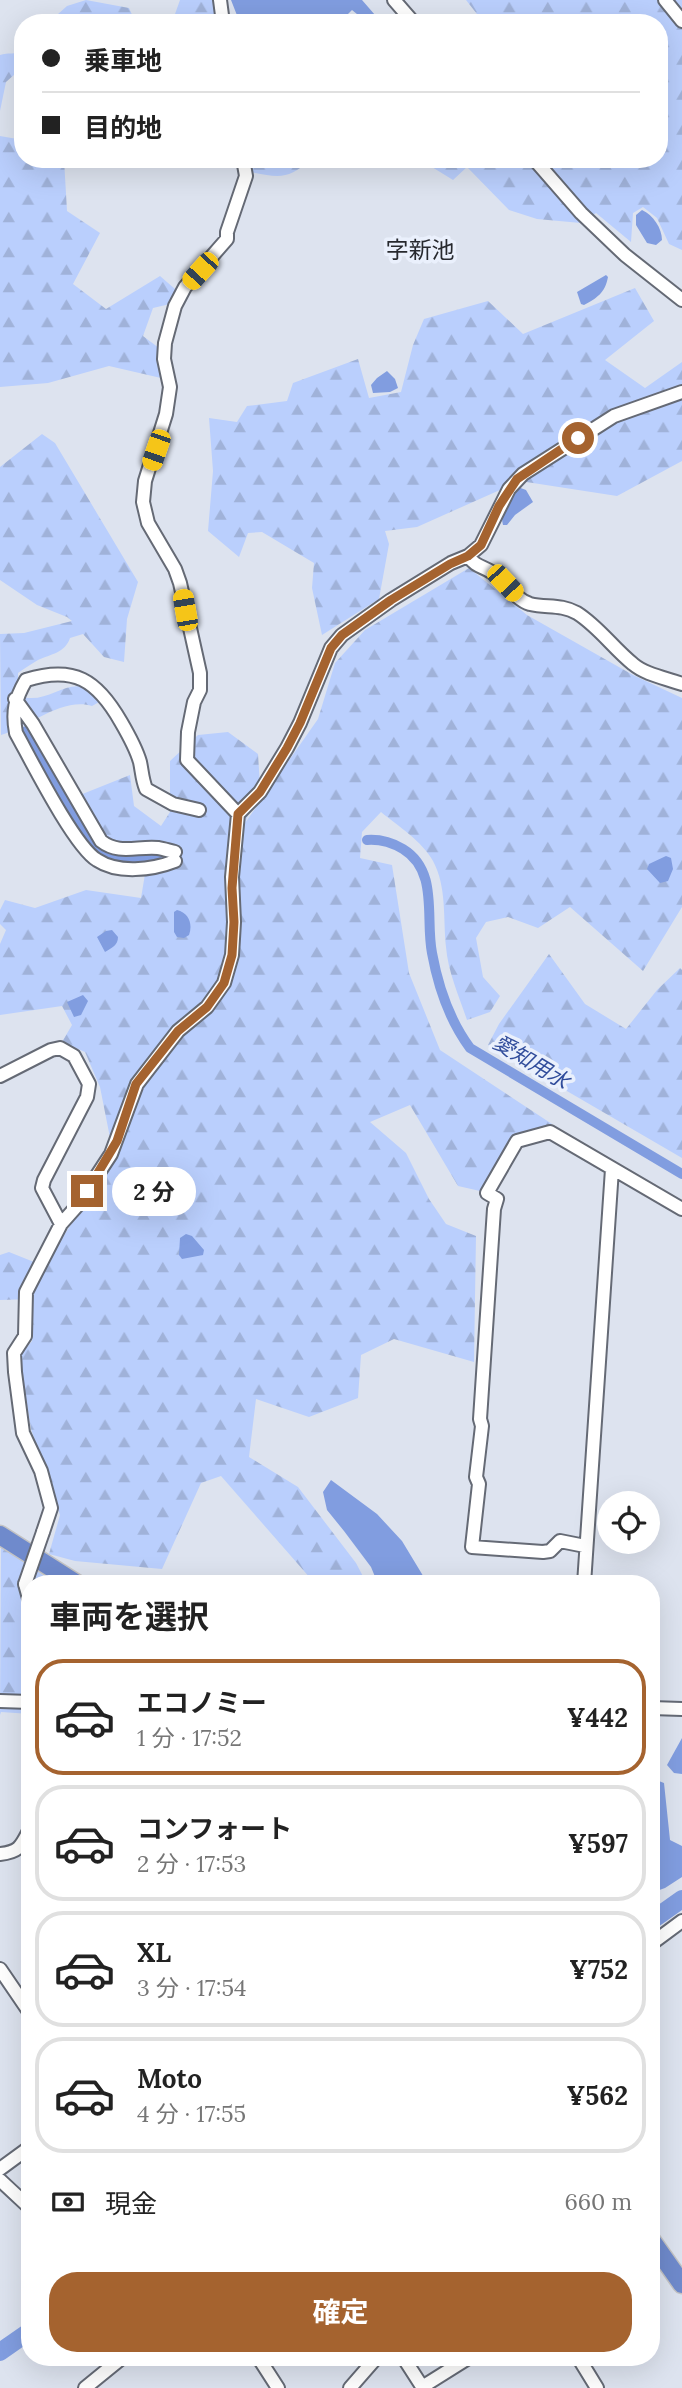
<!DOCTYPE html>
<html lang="ja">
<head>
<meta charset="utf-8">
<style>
	:root { --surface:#fff; --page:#f6f6f6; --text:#222; --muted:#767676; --line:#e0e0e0; --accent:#a5632f }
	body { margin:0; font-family:Lora,"Noto Sans JP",serif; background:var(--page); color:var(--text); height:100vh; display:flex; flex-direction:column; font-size:26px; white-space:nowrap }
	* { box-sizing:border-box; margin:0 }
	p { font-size:23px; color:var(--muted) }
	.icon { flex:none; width:38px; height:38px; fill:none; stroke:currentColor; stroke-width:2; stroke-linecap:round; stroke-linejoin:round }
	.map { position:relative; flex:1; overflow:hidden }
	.details { position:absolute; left:21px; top:1575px; width:639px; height:791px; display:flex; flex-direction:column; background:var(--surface); border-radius:28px; box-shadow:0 7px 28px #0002 }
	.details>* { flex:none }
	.top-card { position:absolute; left:14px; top:14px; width:654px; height:154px; border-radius:28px; box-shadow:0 7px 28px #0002; display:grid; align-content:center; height:154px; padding:0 28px; background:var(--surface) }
	.tools { position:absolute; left:597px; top:1491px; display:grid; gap:14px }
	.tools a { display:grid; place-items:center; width:63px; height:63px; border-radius:50%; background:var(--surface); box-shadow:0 7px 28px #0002; font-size:35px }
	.end { position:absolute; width:32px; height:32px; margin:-16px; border:9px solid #a5632f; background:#fff; box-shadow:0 0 0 4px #fff }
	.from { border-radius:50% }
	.bubble { position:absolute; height:49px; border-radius:24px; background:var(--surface); box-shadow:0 7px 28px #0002; font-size:23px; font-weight:700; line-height:49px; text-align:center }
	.car { position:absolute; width:21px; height:42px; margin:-21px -10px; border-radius:9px; box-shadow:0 0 5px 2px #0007; background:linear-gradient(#f5c518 24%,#345 0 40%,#f5c518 0 76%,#345 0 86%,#f5c518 0) }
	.top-card b { display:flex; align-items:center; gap:24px; height:66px; font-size:26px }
	.top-card b+b { border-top:2px solid var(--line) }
	.top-card i { width:18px; height:18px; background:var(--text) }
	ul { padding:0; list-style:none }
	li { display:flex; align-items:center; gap:21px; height:116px; margin:0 14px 10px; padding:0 14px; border:4px solid var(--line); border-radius:28px }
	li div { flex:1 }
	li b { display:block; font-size:26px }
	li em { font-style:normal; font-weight:700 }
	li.active { border-color:var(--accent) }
	li>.icon { width:63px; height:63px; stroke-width:1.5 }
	h2 { padding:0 28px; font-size:32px; line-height:84px }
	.pay { display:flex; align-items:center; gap:18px; height:77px; padding:0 28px; font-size:26px }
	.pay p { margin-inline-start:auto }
	.primary-button { display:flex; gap:14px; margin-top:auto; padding:14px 28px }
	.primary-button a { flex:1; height:80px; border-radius:28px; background:var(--accent); color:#fff; font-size:28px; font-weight:700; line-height:80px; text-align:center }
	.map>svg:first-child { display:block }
	.forest { fill:url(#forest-firs) }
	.water { fill:#819de0 }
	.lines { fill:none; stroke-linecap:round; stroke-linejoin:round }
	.canal { stroke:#819de0; stroke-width:10 }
	.river { stroke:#819de0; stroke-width:18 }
	.minor-casing { stroke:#656a75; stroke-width:16 }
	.highway-casing { stroke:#c3c3c4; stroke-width:21 }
	.minor { stroke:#fff; stroke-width:12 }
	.highway { stroke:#6f8acc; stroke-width:18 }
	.minor-bridge-casing { stroke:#656a75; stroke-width:16; stroke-linecap:butt }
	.minor-bridge { stroke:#fff; stroke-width:12 }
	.route { stroke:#a5632f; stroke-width:9 }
	.labels { text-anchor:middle; stroke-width:7; stroke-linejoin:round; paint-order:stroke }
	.water-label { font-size:21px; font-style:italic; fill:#304c9b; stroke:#eaf0fc }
	.quarter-label { font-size:23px; fill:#27292e; stroke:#eaf0fc }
</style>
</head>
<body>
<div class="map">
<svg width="682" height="2388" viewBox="0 0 682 2388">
	<defs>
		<pattern id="forest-firs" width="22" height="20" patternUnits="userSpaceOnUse" patternTransform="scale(1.75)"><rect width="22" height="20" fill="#bacffd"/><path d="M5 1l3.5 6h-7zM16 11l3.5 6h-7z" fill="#a0b2d9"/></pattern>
	</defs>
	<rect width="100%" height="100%" fill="#dde3ef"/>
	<path class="forest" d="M86,0L129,8L133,17L140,23H48L67,6Z
		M180,0H214V18L211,23H175V14Z
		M466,0H682V250L669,244L657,218L643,207L633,213L631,242L596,213L581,223L537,219L509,210L467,167L453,180L419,159H660V23H484Z
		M23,51V74H15L6,82L0,111V55C8,52 15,55 23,51Z
		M0,136L23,140V159H64L67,211L100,233L73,284L106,309L160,276L175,289L170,304L153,308L143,336L159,348L161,378L109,366L48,383L0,387Z
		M248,159H310C289,181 277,177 250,172Z
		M635,288L654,321L605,360L645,388L682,362V461L617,496L520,481L417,527L385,531L389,544L379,599L322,635L312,588L314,563L262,532L248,533L239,557L208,531L213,471L209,418L237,422L247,406L287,401L293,383L358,359L369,398L401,392L413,345L424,319L488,301L523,334Z
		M42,434L55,443L138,582L127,619L124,662L104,657L83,634L70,638C65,653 51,654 38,660C31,664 24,669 18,673V695C49,710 75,664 101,701L92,706C62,697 29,727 1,735L0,634L24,633L72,621L67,617L37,605L0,580V467Z
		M469,568L527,615L633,675L682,698V907L643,971L570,907L538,928L508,917L486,922L476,938L483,977L500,996L490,1012L467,1020C459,996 448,972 446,947C443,918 447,887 433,861C422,841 398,826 381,812L362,832L360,858L392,865L409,973L440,1050L552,1124L512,1136L480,1191L458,1186L410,1105L370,1122L406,1153L429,1199L446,1224L476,1236L474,1362L394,1339L361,1355L358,1398L309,1417L256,1399L249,1457L298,1487L356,1563L367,1584H311V1579L221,1476L201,1483L162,1569L75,1561L49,1554L60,1515L31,1429L19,1357L32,1341L33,1299L0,1300V1255L9,1252L44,1266L114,1158L100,1087L85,1052L62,1042L72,1025L62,1006L0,1015V944L6,930L0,924V910L5,900L35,908L86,890L141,898L145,874L177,867L178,850L121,845L99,832L80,795L130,775L134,806L161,826L170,812V761L198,735L228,732L258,754L260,786L245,823L318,719L335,663L365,630Z
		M549,954L585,1004L626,1029L657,990L680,968L682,970V1158L488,1045L499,1024Z
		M1,1544L55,1584H30V1714L1,1712L0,1715Z"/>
	<path class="water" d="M231,0H362L382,23H368L352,10L348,14L351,23H240Z
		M642,210C653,215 662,228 662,240L656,245L647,243L636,225V215Z
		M606,275L608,277C605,293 597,298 584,305L581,304L577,292Z
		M387,371L395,379L398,388L390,392L373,393L371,385L377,378Z
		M518,487L526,490L533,502L515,515L507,525H503C499,510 509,497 518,487Z
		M666,856L671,858L673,869L668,881L660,883L647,869L649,864Z
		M177,910C189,913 193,924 189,935L184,938L177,937L174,932V912Z
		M112,930L118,937C118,945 112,948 105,952L97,937L106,931Z
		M83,995L88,1001L81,1015L74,1017L67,1002Z
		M186,1234L192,1236L204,1250L203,1255L182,1259L179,1255L180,1238Z
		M331,1480L377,1514L402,1541L428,1584H378L371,1567L344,1531L327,1510L323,1492Z
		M682,1738V1774L674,1773L667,1765Z
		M651,1778L664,1783L670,1840L682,1846V1877L665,1888L651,1893Z"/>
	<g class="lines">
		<path class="canal" d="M26,731L94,847C117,864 146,858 173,856
			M367,840C381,839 391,842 403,849C439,871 425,918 432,953C438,986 450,1021 470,1048L682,1174"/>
		<path class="river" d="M651,1921L682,1899
			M0,2352L30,2331"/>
		<defs>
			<path id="minor" d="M220,0L223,23
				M394,0L414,23
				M665,0L682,21
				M534,159L581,213L625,255L682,300
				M468,556C477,568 481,565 493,573C507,582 514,599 530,604C547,608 561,604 577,613C599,627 613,648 633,664C646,675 666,678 682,684
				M15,699L33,724L101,841C119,855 137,846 158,848C164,849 170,851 175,852
				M238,814L187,760L188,732L194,702L200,690V673L180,583L175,569L148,523L143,502L145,481L166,414L170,387L164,359L165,343L175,306L185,287L227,239V232L246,176L243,159
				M175,861C152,870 118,874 97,860C74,846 31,760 16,733C12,712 15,699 26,680C74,665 97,680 121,722C128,734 136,748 140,762C142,771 142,779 146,789L173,804L199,810
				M0,1076L51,1050L60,1048L74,1056L89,1084L87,1097L44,1180L42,1188L61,1224
				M43,1532L51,1508L41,1471L23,1433L15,1372L14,1353L25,1336L26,1292L61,1224L77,1206L111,1154L137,1084L178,1031L207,1007L224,983L232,955L234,922L232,877L238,814L260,792L287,748L300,723L331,648L342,635L391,600L451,563L468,556L481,545L509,489L523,474L614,416L682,392
				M585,1546L560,1541L550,1551L543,1552L472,1547L479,1484L476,1477L482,1426L480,1419L494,1209L497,1199L487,1193L517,1141L550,1132L682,1209
				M25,1584L30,1602
				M584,1584L612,1169
				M0,1701L30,1702
				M651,1708L682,1709
				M0,1854C20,1852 21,1846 30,1829
				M651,1944L682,1921
				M0,1969L30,2013
				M0,2169L30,2147
				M0,2180L30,2208
				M258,2357L278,2388
				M403,2357L423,2388
				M578,2357L597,2388
				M422,2387L470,2357
				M85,2388L123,2357
				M350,2388L377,2357"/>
			<path id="highway" d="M0,1535L77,1584
				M651,2240L682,2284"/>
		</defs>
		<use href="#minor" class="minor-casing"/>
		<use href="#highway" class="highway-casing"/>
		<use href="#minor" class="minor"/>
		<use href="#highway" class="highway"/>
		<defs>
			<path id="minor-bridge" d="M25,1584L43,1532"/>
		</defs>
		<use href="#minor-bridge" class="minor-bridge-casing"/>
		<use href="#minor-bridge" class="minor-bridge"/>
	</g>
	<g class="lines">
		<path class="route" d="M87,1191L117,1141L136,1084L178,1031L207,1007L224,983L232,955L234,922L232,888L238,814L260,792L287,748L300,723L331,648L342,635L391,600L450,564L468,556L481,545L499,506L517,479L578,438"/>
	</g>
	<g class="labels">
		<g class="water-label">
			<text transform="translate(531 1062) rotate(31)" y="7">愛知用水</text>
		</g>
		<g class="quarter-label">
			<text x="420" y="258">字新池</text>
		</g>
	</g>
</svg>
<div class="tools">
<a><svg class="icon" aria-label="locate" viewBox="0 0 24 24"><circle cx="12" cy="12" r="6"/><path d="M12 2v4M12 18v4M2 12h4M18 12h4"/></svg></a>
</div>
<i class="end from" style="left:578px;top:438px"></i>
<i class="end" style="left:87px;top:1191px"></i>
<div class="bubble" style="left:112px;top:1167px;width:84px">2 分</div>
<i class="car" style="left:200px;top:271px;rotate:222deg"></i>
<i class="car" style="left:156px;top:450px;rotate:199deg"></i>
<i class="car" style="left:505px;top:583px;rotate:137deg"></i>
<i class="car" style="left:185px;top:610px;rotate:350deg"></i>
<div class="top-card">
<b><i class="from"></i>乗車地</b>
<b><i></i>目的地</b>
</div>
<section class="details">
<h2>車両を選択</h2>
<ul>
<li class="active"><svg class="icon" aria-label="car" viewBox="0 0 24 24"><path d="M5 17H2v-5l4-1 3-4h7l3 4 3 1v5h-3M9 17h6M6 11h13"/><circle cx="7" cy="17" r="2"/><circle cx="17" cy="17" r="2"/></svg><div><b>エコノミー</b><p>1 分 · 17:52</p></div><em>¥442</em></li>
<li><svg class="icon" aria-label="car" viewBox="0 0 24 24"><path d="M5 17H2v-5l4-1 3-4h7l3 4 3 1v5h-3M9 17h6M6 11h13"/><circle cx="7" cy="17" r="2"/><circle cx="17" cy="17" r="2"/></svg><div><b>コンフォート</b><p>2 分 · 17:53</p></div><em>¥597</em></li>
<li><svg class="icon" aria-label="car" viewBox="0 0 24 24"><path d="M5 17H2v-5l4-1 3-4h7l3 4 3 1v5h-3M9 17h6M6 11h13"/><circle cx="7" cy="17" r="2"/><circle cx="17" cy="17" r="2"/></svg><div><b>XL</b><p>3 分 · 17:54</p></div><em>¥752</em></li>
<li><svg class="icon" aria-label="car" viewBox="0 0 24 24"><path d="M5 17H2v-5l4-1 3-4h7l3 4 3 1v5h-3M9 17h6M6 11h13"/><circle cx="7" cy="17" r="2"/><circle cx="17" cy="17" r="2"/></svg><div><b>Moto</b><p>4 分 · 17:55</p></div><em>¥562</em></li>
</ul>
<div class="pay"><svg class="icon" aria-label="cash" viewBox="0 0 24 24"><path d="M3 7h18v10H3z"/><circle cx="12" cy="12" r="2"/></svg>現金<p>660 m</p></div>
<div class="primary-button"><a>確定</a></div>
</section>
</div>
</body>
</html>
